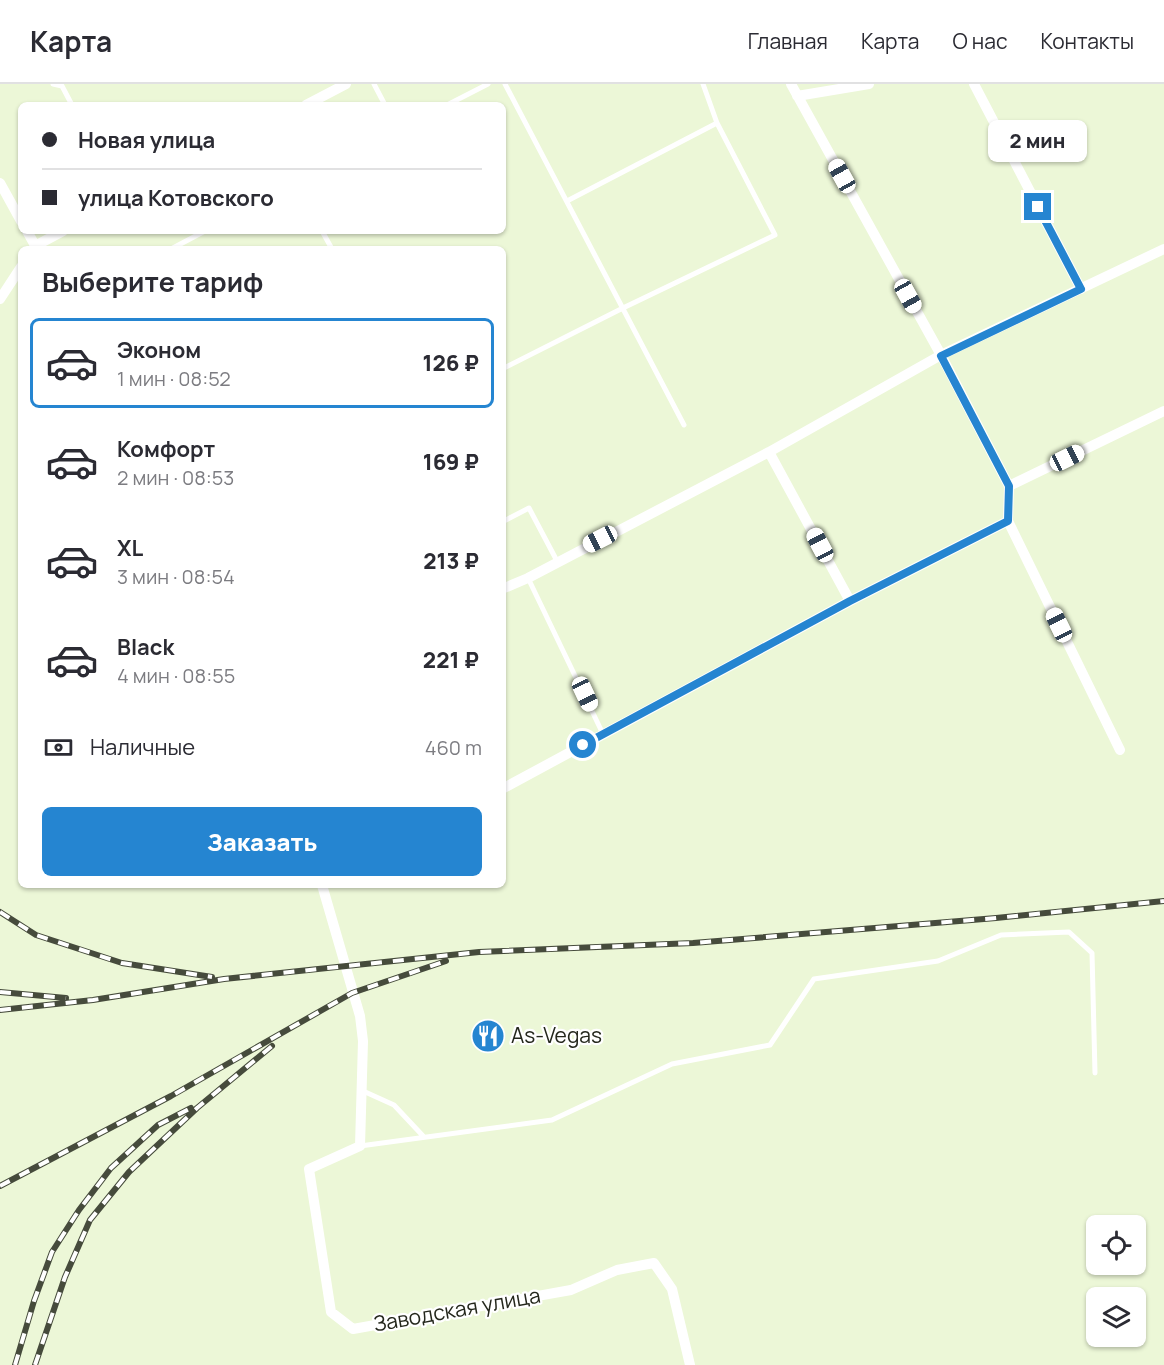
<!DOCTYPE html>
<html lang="ru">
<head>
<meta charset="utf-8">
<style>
	:root { --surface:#fff; --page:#f7f7f7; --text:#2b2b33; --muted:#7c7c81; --line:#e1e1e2; --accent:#2585d1 }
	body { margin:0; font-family:Manrope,sans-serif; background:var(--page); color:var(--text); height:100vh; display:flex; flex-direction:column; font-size:22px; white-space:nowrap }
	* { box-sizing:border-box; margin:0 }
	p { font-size:20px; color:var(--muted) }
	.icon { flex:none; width:33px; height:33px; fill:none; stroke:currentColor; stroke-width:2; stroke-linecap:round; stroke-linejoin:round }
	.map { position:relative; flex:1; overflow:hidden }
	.drawer { position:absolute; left:18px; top:162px; width:488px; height:642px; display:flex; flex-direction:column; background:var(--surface); border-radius:9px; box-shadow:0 2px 4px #0004 }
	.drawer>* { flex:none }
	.banner { position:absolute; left:18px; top:18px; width:488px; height:132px; border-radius:9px; box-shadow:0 2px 4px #0004; display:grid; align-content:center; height:132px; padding:0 24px; background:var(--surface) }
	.fabs { position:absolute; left:1086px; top:1131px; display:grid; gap:12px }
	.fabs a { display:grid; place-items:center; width:60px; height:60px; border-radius:9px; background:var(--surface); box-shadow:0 2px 4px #0004; font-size:30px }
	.end { position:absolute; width:27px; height:27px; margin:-14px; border:8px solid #2585d1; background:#fff; box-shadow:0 0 0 3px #fff }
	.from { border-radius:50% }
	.bubble { position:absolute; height:42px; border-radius:9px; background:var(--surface); box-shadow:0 2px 4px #0004; font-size:20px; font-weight:800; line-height:42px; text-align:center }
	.car { position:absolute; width:18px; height:36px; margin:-18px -9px; border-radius:8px; box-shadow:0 0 4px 2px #0007; background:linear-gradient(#fff 24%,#345 0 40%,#fff 0 76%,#345 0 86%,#fff 0) }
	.banner b { display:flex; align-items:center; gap:21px; height:57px; font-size:22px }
	.banner b+b { border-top:2px solid var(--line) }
	.banner i { width:15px; height:15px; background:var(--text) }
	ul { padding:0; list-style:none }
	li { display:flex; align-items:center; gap:18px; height:90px; margin:0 12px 9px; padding:0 12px; border:3px solid transparent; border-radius:9px }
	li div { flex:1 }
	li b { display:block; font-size:22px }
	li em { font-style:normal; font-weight:800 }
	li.on { border-color:var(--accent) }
	li>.icon { width:54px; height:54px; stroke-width:1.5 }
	h2 { padding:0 24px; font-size:27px; line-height:72px }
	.pay { display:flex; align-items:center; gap:15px; height:66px; padding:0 24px; font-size:22px }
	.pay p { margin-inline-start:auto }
	.cta { display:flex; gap:12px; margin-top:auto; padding:12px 24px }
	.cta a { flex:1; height:69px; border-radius:9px; background:var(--accent); color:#fff; font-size:24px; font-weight:800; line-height:69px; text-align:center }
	header { display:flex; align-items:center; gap:36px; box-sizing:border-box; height:84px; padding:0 30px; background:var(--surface); border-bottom:2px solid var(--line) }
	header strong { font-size:28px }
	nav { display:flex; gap:33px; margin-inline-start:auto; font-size:21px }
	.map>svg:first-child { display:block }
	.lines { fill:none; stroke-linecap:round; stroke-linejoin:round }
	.service { stroke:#fff; stroke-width:5 }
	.minor { stroke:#fff; stroke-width:10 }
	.rail-casing { stroke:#464b3c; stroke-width:6 }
	.rail { stroke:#fff; stroke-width:4; stroke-dasharray:11; stroke-linecap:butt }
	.route { stroke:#2585d1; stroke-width:8 }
	.labels { text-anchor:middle; stroke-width:4.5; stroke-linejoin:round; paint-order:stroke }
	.poi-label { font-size:21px; fill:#24271c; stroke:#fff; text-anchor:start }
	.street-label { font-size:21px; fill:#24271c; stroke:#fff }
</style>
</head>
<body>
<header>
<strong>Карта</strong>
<nav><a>Главная</a><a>Карта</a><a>О нас</a><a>Контакты</a></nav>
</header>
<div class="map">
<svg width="1164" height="1281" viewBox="0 0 1164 1281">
	<rect width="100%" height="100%" fill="#ecf7d7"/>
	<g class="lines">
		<path class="service" d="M53,0L62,2L72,21
			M374,0L385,21
			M505,0L684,341
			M447,21L488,0
			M567,117L717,39L703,0
			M322,147L332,165
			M171,165L205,147
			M502,285L623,224L775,151L717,39
			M502,438L529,424L557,477
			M528,494L603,650
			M363,1007L394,1021L424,1053
			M360,1062L552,1036L672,980L770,961L814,895L938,877L1001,851L1069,848L1092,869L1095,989"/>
		<path class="minor" d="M791,0L941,271L1009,402L1008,437L1120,666
			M974,0L1081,205
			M797,12L869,0
			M306,21L346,0
			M0,99L21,137
			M27,147L37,165
			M33,165L35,162L63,147
			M0,215L21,183
			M769,368L850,517
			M1009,402L1164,327
			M502,505L528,494L769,368L941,271L1164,165
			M502,705L850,517L1008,437
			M322,801L360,932L363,957L360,1062L309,1085L331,1228L353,1245L571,1206L617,1186L654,1179L672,1205L690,1281"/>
		<defs>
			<path id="rail" d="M0,828L36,851L122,879L212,893
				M0,908L66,914
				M0,926L93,916L224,895L479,868L693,859L996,834L1164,817
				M0,1102L171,1012L352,909L446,877
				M15,1281L34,1217L52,1168L79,1126L111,1084L158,1041L191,1024
				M35,1281L65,1193L90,1136L129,1088L197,1024L272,962"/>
		</defs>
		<use href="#rail" class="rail-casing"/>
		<use href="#rail" class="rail"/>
	</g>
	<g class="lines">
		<path class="route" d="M583,661L850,517L1008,437L1009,402L941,272L1081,205L1038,123"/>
	</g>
	<defs>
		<symbol id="restaurant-disc" viewBox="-11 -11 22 22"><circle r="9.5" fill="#2585d1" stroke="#fff"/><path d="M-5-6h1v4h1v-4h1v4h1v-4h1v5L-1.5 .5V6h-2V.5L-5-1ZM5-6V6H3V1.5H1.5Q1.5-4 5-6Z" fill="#fff"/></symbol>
	</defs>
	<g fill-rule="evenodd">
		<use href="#restaurant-disc" x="469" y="933" width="38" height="38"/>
	</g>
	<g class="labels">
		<g class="poi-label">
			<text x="511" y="959">As-Vegas</text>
		</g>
		<g class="street-label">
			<text transform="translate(457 1226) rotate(-10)" y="7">Заводская улица</text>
		</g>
	</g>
</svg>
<div class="fabs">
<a><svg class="icon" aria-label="locate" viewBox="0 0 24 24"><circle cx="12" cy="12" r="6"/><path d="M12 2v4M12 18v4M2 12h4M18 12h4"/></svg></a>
<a><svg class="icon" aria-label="layers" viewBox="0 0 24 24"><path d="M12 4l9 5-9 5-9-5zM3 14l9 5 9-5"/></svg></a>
</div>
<i class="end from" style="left:583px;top:661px"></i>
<i class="end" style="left:1038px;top:123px"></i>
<div class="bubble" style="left:988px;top:36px;width:99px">2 мин</div>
<i class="car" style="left:842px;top:92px;rotate:331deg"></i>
<i class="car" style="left:908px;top:212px;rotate:151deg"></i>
<i class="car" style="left:1067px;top:374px;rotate:64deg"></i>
<i class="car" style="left:600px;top:455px;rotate:243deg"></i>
<i class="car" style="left:820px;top:461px;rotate:332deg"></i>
<i class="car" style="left:1059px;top:541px;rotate:334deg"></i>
<i class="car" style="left:585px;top:610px;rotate:155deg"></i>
<div class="banner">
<b><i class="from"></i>Новая улица</b>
<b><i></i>улица Котовского</b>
</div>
<section class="drawer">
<h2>Выберите тариф</h2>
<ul>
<li class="on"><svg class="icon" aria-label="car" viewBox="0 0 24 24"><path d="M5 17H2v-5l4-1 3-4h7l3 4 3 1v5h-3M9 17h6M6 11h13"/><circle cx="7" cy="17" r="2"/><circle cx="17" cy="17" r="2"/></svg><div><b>Эконом</b><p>1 мин · 08:52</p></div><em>126 ₽</em></li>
<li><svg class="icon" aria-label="car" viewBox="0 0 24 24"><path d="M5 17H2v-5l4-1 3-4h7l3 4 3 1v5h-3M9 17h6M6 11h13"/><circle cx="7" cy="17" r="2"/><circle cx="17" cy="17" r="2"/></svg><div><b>Комфорт</b><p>2 мин · 08:53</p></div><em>169 ₽</em></li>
<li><svg class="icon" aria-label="car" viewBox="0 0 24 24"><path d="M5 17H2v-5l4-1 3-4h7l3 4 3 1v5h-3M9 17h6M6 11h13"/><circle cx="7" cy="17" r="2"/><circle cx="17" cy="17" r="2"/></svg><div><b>XL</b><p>3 мин · 08:54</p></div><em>213 ₽</em></li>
<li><svg class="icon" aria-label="car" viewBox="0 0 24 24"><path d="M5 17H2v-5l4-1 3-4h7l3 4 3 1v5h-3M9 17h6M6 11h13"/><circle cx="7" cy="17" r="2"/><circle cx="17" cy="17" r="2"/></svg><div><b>Black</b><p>4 мин · 08:55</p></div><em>221 ₽</em></li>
</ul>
<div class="pay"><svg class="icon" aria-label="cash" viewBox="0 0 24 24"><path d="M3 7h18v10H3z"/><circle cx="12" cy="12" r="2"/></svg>Наличные<p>460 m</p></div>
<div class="cta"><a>Заказать</a></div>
</section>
</div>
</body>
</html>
